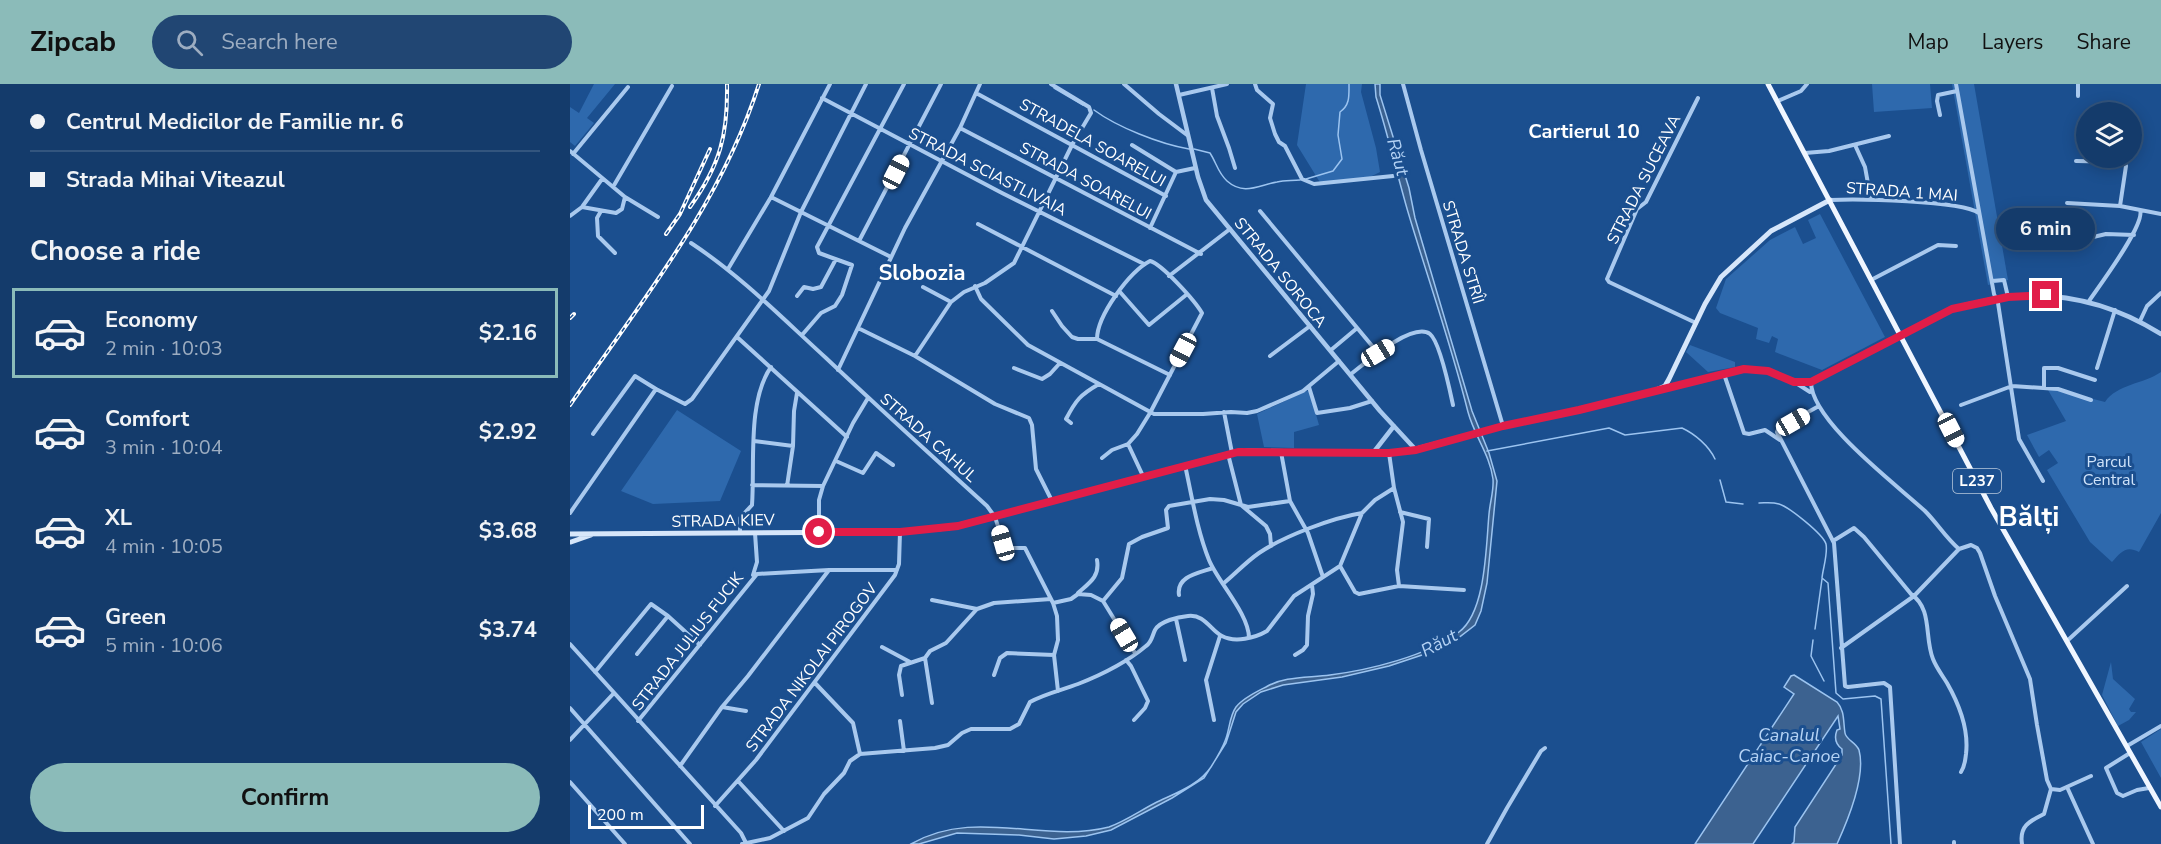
<!DOCTYPE html>
<html lang="en">
<head>
<meta charset="utf-8">
<style>
	:root { --surface:#143b6b; --page:#214673; --text:#f1f3f6; --muted:#9dadc1; --line:#33557e; --accent:#8bbbb9 }
	body { margin:0; font-family:"Nunito Sans",sans-serif; background:var(--page); color:var(--text); height:100vh; display:flex; flex-direction:column; font-size:22px; white-space:nowrap }
	* { box-sizing:border-box; margin:0 }
	p { font-size:20px; color:var(--muted) }
	.icon { flex:none; width:33px; height:33px; fill:none; stroke:currentColor; stroke-width:2; stroke-linecap:round; stroke-linejoin:round }
	.map { position:relative; flex:1; overflow:hidden }
	.side { display:flex; flex-direction:column; background:var(--surface); width:570px }
	.side>* { flex:none }
	.top-card { display:grid; align-content:center; height:132px; padding:0 30px; background:var(--surface) }
	.fabs { position:absolute; left:1506px; top:18px; display:grid; gap:12px }
	.fabs a { display:grid; place-items:center; width:66px; height:66px; border-radius:50%; background:var(--surface); box-shadow:0 3px 15px #0003,0 0 0 2px var(--line); font-size:30px }
	.scale { position:absolute; left:18px; bottom:15px; width:116px; box-sizing:border-box; padding-left:6px; border:3px solid #fff; border-top:0; font-size:16px; line-height:21px; white-space:nowrap; color:#fff; -webkit-text-stroke:4px #1b4f8f; paint-order:stroke }
	.end { position:absolute; width:27px; height:27px; margin:-14px; border:8px solid #e11d48; background:#fff; box-shadow:0 0 0 3px #fff }
	.from { border-radius:50% }
	.bubble { position:absolute; height:42px; border-radius:21px; background:var(--surface); box-shadow:0 3px 15px #0003,0 0 0 2px var(--line); font-size:20px; font-weight:700; line-height:42px; text-align:center }
	.car { position:absolute; width:18px; height:36px; margin:-18px -9px; border-radius:8px; box-shadow:0 0 4px 2px #0007; background:linear-gradient(#fff 24%,#345 0 40%,#fff 0 76%,#345 0 86%,#fff 0) }
	.top-card b { display:flex; align-items:center; gap:21px; height:57px; font-size:22px }
	.top-card b+b { border-top:2px solid var(--line) }
	.top-card i { width:15px; height:15px; background:var(--text) }
	ul { padding:0; list-style:none }
	li { display:flex; align-items:center; gap:18px; height:90px; margin:0 12px 9px; padding:0 18px; border:3px solid transparent; border-radius:0px }
	li div { flex:1 }
	li b { display:block; font-size:22px }
	li em { font-style:normal; font-weight:700 }
	li.on { border-color:var(--accent) }
	li>.icon { width:54px; height:54px; stroke-width:1.5 }
	h2 { padding:0 30px; font-size:27px; line-height:72px }
	.cta { display:flex; gap:12px; margin-top:auto; padding:12px 30px }
	.cta a { flex:1; height:69px; border-radius:36px; background:var(--accent); color:#111; font-size:24px; font-weight:700; line-height:69px; text-align:center }
	header { display:flex; align-items:center; gap:36px; box-sizing:border-box; height:84px; padding:0 30px; background:var(--accent); color:#111 }
	header strong { font-size:28px }
	nav { display:flex; gap:33px; margin-inline-start:auto; font-size:21px }
	.search { width:420px; height:54px; background:var(--page); display:flex; align-items:center; gap:15px; box-sizing:border-box; padding:0 21px; border-radius:33px; color:var(--muted); font-size:22px }
	main { display:flex; flex:1; min-height:0 }
	.map>svg:first-child { display:block }
	.green { fill:#2e69ad }
	.water { fill:#3c6290; stroke:#9cc4f0; stroke-width:1.5 }
	.lines { fill:none; stroke-linecap:round; stroke-linejoin:round }
	.stream { stroke:#9cc4f0; stroke-width:1.5 }
	.minor { stroke:#a9c9ee; stroke-width:4 }
	.tertiary { stroke:#a9c9ee; stroke-width:4.5 }
	.secondary { stroke:#d6e6fa; stroke-width:5 }
	.primary { stroke:#f0f6ff; stroke-width:5 }
	.rail-casing { stroke:#fff; stroke-width:4 }
	.rail { stroke:#1b4f8f; stroke-width:1.5; stroke-dasharray:4.5; stroke-linecap:butt }
	.route { stroke:#e11d48; stroke-width:8 }
	.labels { text-anchor:middle; stroke-width:6; stroke-linejoin:round; paint-order:stroke }
	.shield { fill:#1b4f8f; stroke:#bbcadd; stroke-width:1.5 }
	.shield-label { font-size:15px; font-weight:bold; fill:#fff }
	.street-label { font-size:16px; fill:#fff; stroke:#1b4f8f }
	.park-label { font-size:16px; fill:#cfe3fa; stroke:#1b4f8f }
	.water-label { font-size:18px; font-style:italic; fill:#b5d3f5; stroke:#1b4f8f }
	.quarter-label { font-size:20px; font-weight:bold; fill:#fff; stroke:#1b4f8f }
	.district-label { font-size:22px; font-weight:bold; fill:#fff; stroke:#1b4f8f }
	.town-label { font-size:28px; font-weight:bold; fill:#fff; stroke:#1b4f8f }
</style>
</head>
<body>
<header>
<strong>Zipcab</strong>
<div class="search"><svg class="icon" aria-label="search" viewBox="0 0 24 24"><circle cx="10" cy="10" r="6"/><path d="M15 15l6 6"/></svg>Search here</div>
<nav><a>Map</a><a>Layers</a><a>Share</a></nav>
</header>
<main>
<section class="side">
<div class="top-card">
<b><i class="from"></i>Centrul Medicilor de Familie nr. 6</b>
<b><i></i>Strada Mihai Viteazul</b>
</div>
<h2>Choose a ride</h2>
<ul>
<li class="on"><svg class="icon" aria-label="car" viewBox="0 0 24 24"><path d="M5 17H2v-5l4-1 3-4h7l3 4 3 1v5h-3M9 17h6M6 11h13"/><circle cx="7" cy="17" r="2"/><circle cx="17" cy="17" r="2"/></svg><div><b>Economy</b><p>2 min · 10:03</p></div><em>$2.16</em></li>
<li><svg class="icon" aria-label="car" viewBox="0 0 24 24"><path d="M5 17H2v-5l4-1 3-4h7l3 4 3 1v5h-3M9 17h6M6 11h13"/><circle cx="7" cy="17" r="2"/><circle cx="17" cy="17" r="2"/></svg><div><b>Comfort</b><p>3 min · 10:04</p></div><em>$2.92</em></li>
<li><svg class="icon" aria-label="car" viewBox="0 0 24 24"><path d="M5 17H2v-5l4-1 3-4h7l3 4 3 1v5h-3M9 17h6M6 11h13"/><circle cx="7" cy="17" r="2"/><circle cx="17" cy="17" r="2"/></svg><div><b>XL</b><p>4 min · 10:05</p></div><em>$3.68</em></li>
<li><svg class="icon" aria-label="car" viewBox="0 0 24 24"><path d="M5 17H2v-5l4-1 3-4h7l3 4 3 1v5h-3M9 17h6M6 11h13"/><circle cx="7" cy="17" r="2"/><circle cx="17" cy="17" r="2"/></svg><div><b>Green</b><p>5 min · 10:06</p></div><em>$3.74</em></li>
</ul>
<div class="cta"><a>Confirm</a></div>
</section>
<div class="map">
<svg width="1591" height="760" viewBox="0 0 1591 760">
	<rect width="100%" height="100%" fill="#1b4f8f"/>
	<path class="green" d="M24,0H45L17,34L24,39L5,62L0,58V23L9,29Z
		M736,0H792L791,8L806,64L810,88L800,93L751,100L727,61Z
		M1302,0H1360L1362,24L1304,28Z
		M1382,0H1404L1438,196L1418,201Z
		M1250,130L1315,253L1252,286L1205,268L1208,255L1202,252L1199,259L1186,255L1188,244L1150,229L1146,224L1156,195L1200,156L1225,143L1233,160L1246,154L1238,136Z
		M1120,261L1165,278V283L1138,288L1116,268Z
		M1591,288V429L1569,468C1556,461 1551,468 1542,478L1520,458L1477,386L1488,379L1479,366L1469,373L1457,351L1496,337L1478,306L1485,305L1535,318C1547,300 1574,300 1591,288Z
		M739,306L749,341L724,348V364L694,363L687,330Z
		M107,326L171,367L150,417L83,420L51,407Z
		M1541,578L1543,595L1565,615L1559,625L1561,628H1566L1559,636L1548,642L1532,611Z
		M1591,645V694L1571,658Z"/>
	<path class="water" d="M805,0H810V11L839,104L845,134L902,327L919,369L927,397L917,499L911,527L905,541L883,558L864,567L819,582L772,593L713,601L691,608L673,620L666,628L656,659L634,694L602,714L541,746L516,752L484,755L449,751L387,749L349,760H341C405,723 473,760 539,743C556,737 571,726 587,718C606,709 629,701 641,683C646,675 652,665 655,657C660,645 659,633 666,623C673,614 686,608 696,603C714,592 739,594 760,591C799,586 857,572 889,548C916,528 916,462 919,430C920,418 924,406 923,395C920,371 904,351 898,328C881,260 858,195 838,128C827,90 818,51 806,13Z
		M1224,591L1267,618C1275,627 1273,637 1275,649C1276,656 1286,658 1289,666C1296,692 1278,736 1267,760H1222L1224,758L1225,743L1272,671V665C1265,660 1264,654 1267,646L1270,645L1268,632L1183,760H1125L1224,610L1214,603L1221,592Z"/>
	<g class="lines">
		<path class="stream" d="M484,4L513,21
			M524,26C547,43 590,60 619,65
			M624,65L640,69C646,78 648,89 657,97C674,112 689,101 707,98C715,96 722,97 730,96
			M736,95L763,87L772,75L768,51L770,28C780,21 779,12 779,0
			M917,367L1039,344L1055,351L1112,344C1125,350 1139,362 1145,375
			M1150,396L1156,418L1173,420
			M1189,419C1196,419 1202,418 1209,420C1219,423 1253,450 1256,460C1258,470 1253,484 1252,494L1258,499L1266,609L1273,615L1305,612L1311,615L1321,760
			M1245,545L1252,495
			M1243,556L1241,572L1254,597"/>
		<path class="minor" d="M554,0L589,30L617,51
			M685,0L687,6L703,20L700,34L705,50L709,58L715,62L732,95L744,100L823,92
			M833,0L851,66L933,342
			M1386,0L1424,210L1428,219L1449,355L1473,397
			M1508,0V12
			M642,4L647,32L659,64L665,84
			M406,9L596,112
			M609,11L657,0
			M252,14L432,109L574,180
			M1208,17L1231,7L1237,0
			M1370,31L1367,17L1368,11L1387,7
			M390,44L631,170
			M562,61L606,88L580,144
			M1285,61L1295,83L1301,116
			M0,67L55,113L88,133
			M1235,69L1259,67L1319,52
			M3,70L58,3
			M1506,77L1555,78L1556,82L1550,122
			M606,88L625,84
			M43,103L102,2
			M201,113L321,173
			M1260,116C1286,115 1390,116 1409,129
			M1497,119L1550,122L1591,130
			M12,123L46,129L52,125L55,113
			M31,127L27,134L28,152L45,169
			M690,127L808,269
			M0,132L12,123L32,95
			M408,140L546,212
			M289,157L371,0
			M121,159C171,192 212,234 256,274C309,324 363,373 417,422L425,433L435,464H455L483,519L487,532L488,556L484,571L488,607
			M1489,161L1536,150L1564,151
			M158,185L201,113L260,0
			M599,192L660,145
			M1301,196L1368,161L1386,162
			M1422,197L1434,196L1438,213
			M405,202L411,215L458,261L584,330H633L661,328L677,329L687,327L733,307L769,277
			M353,203L381,218
			M550,208L579,241L616,211
			M227,212L234,203L243,205L251,203L266,175
			M1519,217C1529,202 1576,140 1570,126
			M482,227L492,242L502,253L508,255H527L600,291
			M1570,237L1577,222L1591,209
			M1126,239L1039,198L1037,195L1067,125L1076,118L1128,14
			M288,244L345,272L425,320L459,334L462,341L466,385L482,417
			M232,251L251,229L265,222L272,211L282,181L249,169L247,163L334,0
			M167,253L277,353
			M527,255C527,232 559,188 580,177C592,180 625,217 632,229L580,329L567,350L558,360L573,392
			M761,266L786,245
			M345,272L381,218L394,208L415,199L444,179L502,61L521,29L519,23L481,0
			M700,272L740,242
			M444,284L472,295L480,290L490,279
			M1527,284L1545,226
			M268,286L335,144L390,44L410,0
			M781,290C795,279 843,237 860,250C870,258 880,307 883,321
			M1154,290L1174,349L1179,350L1195,346L1210,356
			M1241,298C1241,337 1327,401 1355,427C1367,439 1376,454 1389,465L1401,461L1407,464L1410,469L1425,512L1460,595L1467,641L1477,696L1481,705
			M1226,299L1240,308
			M739,303L747,329L780,324L802,317
			M1474,303V284H1488L1525,296
			M1093,304L1174,285L1198,287L1224,298H1241L1330,252
			M86,305L115,320L122,315L199,207L231,128L296,0
			M1391,321L1442,302L1488,305L1521,316
			M1249,322L1209,344L1207,348L1264,459L1275,602L1278,603L1314,599L1320,603L1330,760
			M654,328L662,369
			M501,339L496,335C506,316 510,311 529,300
			M184,357L223,362
			M711,368L720,417L738,449L753,493
			M819,369L824,404L833,438L827,486L829,502
			M658,370L671,421L696,442L700,450L701,462
			M532,374L542,366L558,360
			M266,377L293,389L306,369L323,381
			M615,381C622,413 627,446 639,476C648,498 679,530 679,554
			M182,401L253,402
			M217,402L223,362L224,327L227,309
			M830,428L859,435L857,463
			M0,429L86,305L65,292L23,350
			M170,449V434L182,421C185,381 177,317 201,283
			M249,449V416L253,402L283,339L298,314
			M1263,457L1284,444L1294,453L1341,510C1363,525 1354,553 1363,575C1366,583 1372,591 1377,599C1389,620 1399,645 1396,670C1395,677 1395,682 1391,688
			M770,482L785,508L789,510L829,502L894,506
			M183,491L187,478L185,449
			M654,499C666,489 676,478 689,469C714,452 762,434 792,429
			M508,509C519,499 530,493 527,476
			M609,511C606,492 629,489 643,484
			M362,516L407,525
			M533,517L552,494L559,460L572,453L598,444L596,426L599,422L640,415L654,416L678,423L720,417
			M483,519L501,515L508,510L521,511L533,517L565,569
			M606,535L615,576
			M1497,557L1557,502
			M0,560L171,749L176,759
			M312,563L340,578
			M1271,564L1344,512L1389,465
			M67,570L98,532
			M725,571L733,566L737,561L738,532L743,510L742,501
			M355,574L362,619
			M556,576L561,582L578,617L575,624L564,636
			M25,588L81,520L98,532L130,561
			M424,591L430,574L437,569L484,571
			M245,599L283,639L290,670
			M332,611L329,591L331,582L355,574L360,567L376,559L407,525L424,519L481,515
			M152,623L176,627
			M0,624L120,760
			M644,636L636,596L650,552
			M68,637L187,490L259,486H327
			M330,637L334,667
			M0,656L44,609
			M1557,662L1591,642
			M1560,669L1536,684L1547,709L1553,712L1567,706L1579,704
			M110,682L152,623L178,592L259,486
			M168,697L214,747
			M0,698L55,760
			M1497,703L1523,760
			M1481,705L1490,706L1521,692
			M145,722L186,676L325,491L329,480L330,448
			M1384,758V760
			M172,760L200,754L238,734L254,710L274,689L280,677L290,670L365,664L378,661L392,649L401,645H440L449,640L460,618C474,610 492,606 508,600C531,591 557,578 576,562C582,558 582,552 585,546C590,537 608,533 618,532C635,530 640,546 652,552C665,559 685,554 697,547L724,512L770,482L792,429L805,416L824,404
			M917,760L937,724L971,667L975,664
			M1452,760C1449,742 1460,737 1474,730L1481,705"/>
		<path class="tertiary" d="M606,0L628,93L636,116L810,327L846,366
			M1330,252C1348,243 1365,231 1384,224C1395,220 1407,219 1419,216C1481,204 1538,217 1591,250
			M803,369L824,342"/>
		<path class="secondary" d="M0,450L330,448L378,444L662,369L678,367L803,369L839,367L933,342L1009,326L1084,307L1095,302L1099,295L1135,220L1151,193L1201,147L1260,116
			M1,458L21,451"/>
		<path class="primary" d="M1198,0L1421,424L1591,723"/>
		<defs>
			<path id="rail" d="M120,123C150,81 158,51 157,0
				M96,150L110,130L140,65
				M0,234L4,230
				M0,321C71,218 151,120 189,0"/>
		</defs>
		<use href="#rail" class="rail-casing"/>
		<use href="#rail" class="rail"/>
	</g>
	<g class="lines">
		<path class="route" d="M249,448H330L388,442L668,368L819,369L846,366L933,342L1009,326L1174,285L1198,287L1224,298H1241L1382,225L1438,213L1476,211"/>
	</g>
	<g class="labels">
		<rect class="shield" x="1383" y="385" width="48" height="24" rx="4.5"/>
		<g class="shield-label">
			<text x="1407" y="402">L237</text>
		</g>
		<g class="street-label">
			<text transform="translate(523 58) rotate(29)" y="6">STRADELA SOARELUI</text>
			<text transform="translate(418 87) rotate(27)" y="6">STRADA SCIASTLIVAIA</text>
			<text transform="translate(1073 95) rotate(-63)" y="6">STRADA SUCEAVA</text>
			<text transform="translate(516 96) rotate(28)" y="6">STRADA SOARELUI</text>
			<text transform="translate(1332 107) rotate(4)" y="6">STRADA 1 MAI</text>
			<text transform="translate(894 168) rotate(73)" y="6">STRADA STRÎI</text>
			<text transform="translate(711 188) rotate(51)" y="6">STRADA SOROCA</text>
			<text transform="translate(359 353) rotate(42)" y="6">STRADA CAHUL</text>
			<text transform="translate(153 436) rotate(-1)" y="6">STRADA KIEV</text>
			<text transform="translate(117 557) rotate(-52)" y="6">STRADA JULIUS FUCIK</text>
			<text transform="translate(241 583) rotate(-53)" y="6">STRADA NIKOLAI PIROGOV</text>
		</g>
		<g class="park-label">
			<text x="1539" y="383">Parcul<tspan x="1539" dy="18">Central</tspan></text>
		</g>
		<g class="water-label">
			<text transform="translate(828 73) rotate(74)" y="6">Răut</text>
			<text transform="translate(869 559) rotate(-28)" y="6">Răut</text>
			<text x="1219" y="657">Canalul<tspan x="1219" dy="21">Caiac-Canoe</tspan></text>
		</g>
		<g class="quarter-label">
			<text x="1014" y="54">Cartierul 10</text>
		</g>
		<g class="district-label">
			<text x="352" y="196">Slobozia</text>
		</g>
		<g class="town-label">
			<text x="1459" y="442">Bălți</text>
		</g>
	</g>
</svg>
<div class="fabs">
<a><svg class="icon" aria-label="layers" viewBox="0 0 24 24"><path d="M12 4l9 5-9 5-9-5zM3 14l9 5 9-5"/></svg></a>
</div>
<div class="scale">200 m</div>
<i class="end from" style="left:249px;top:448px"></i>
<i class="end" style="left:1476px;top:211px"></i>
<div class="bubble" style="left:1426px;top:124px;width:99px">6 min</div>
<i class="car" style="left:326px;top:88px;rotate:27deg"></i>
<i class="car" style="left:613px;top:266px;rotate:208deg"></i>
<i class="car" style="left:808px;top:269px;rotate:59deg"></i>
<i class="car" style="left:1223px;top:338px;rotate:60deg"></i>
<i class="car" style="left:1381px;top:346px;rotate:153deg"></i>
<i class="car" style="left:433px;top:459px;rotate:344deg"></i>
<i class="car" style="left:554px;top:551px;rotate:329deg"></i>
</div>
</main>
</body>
</html>
